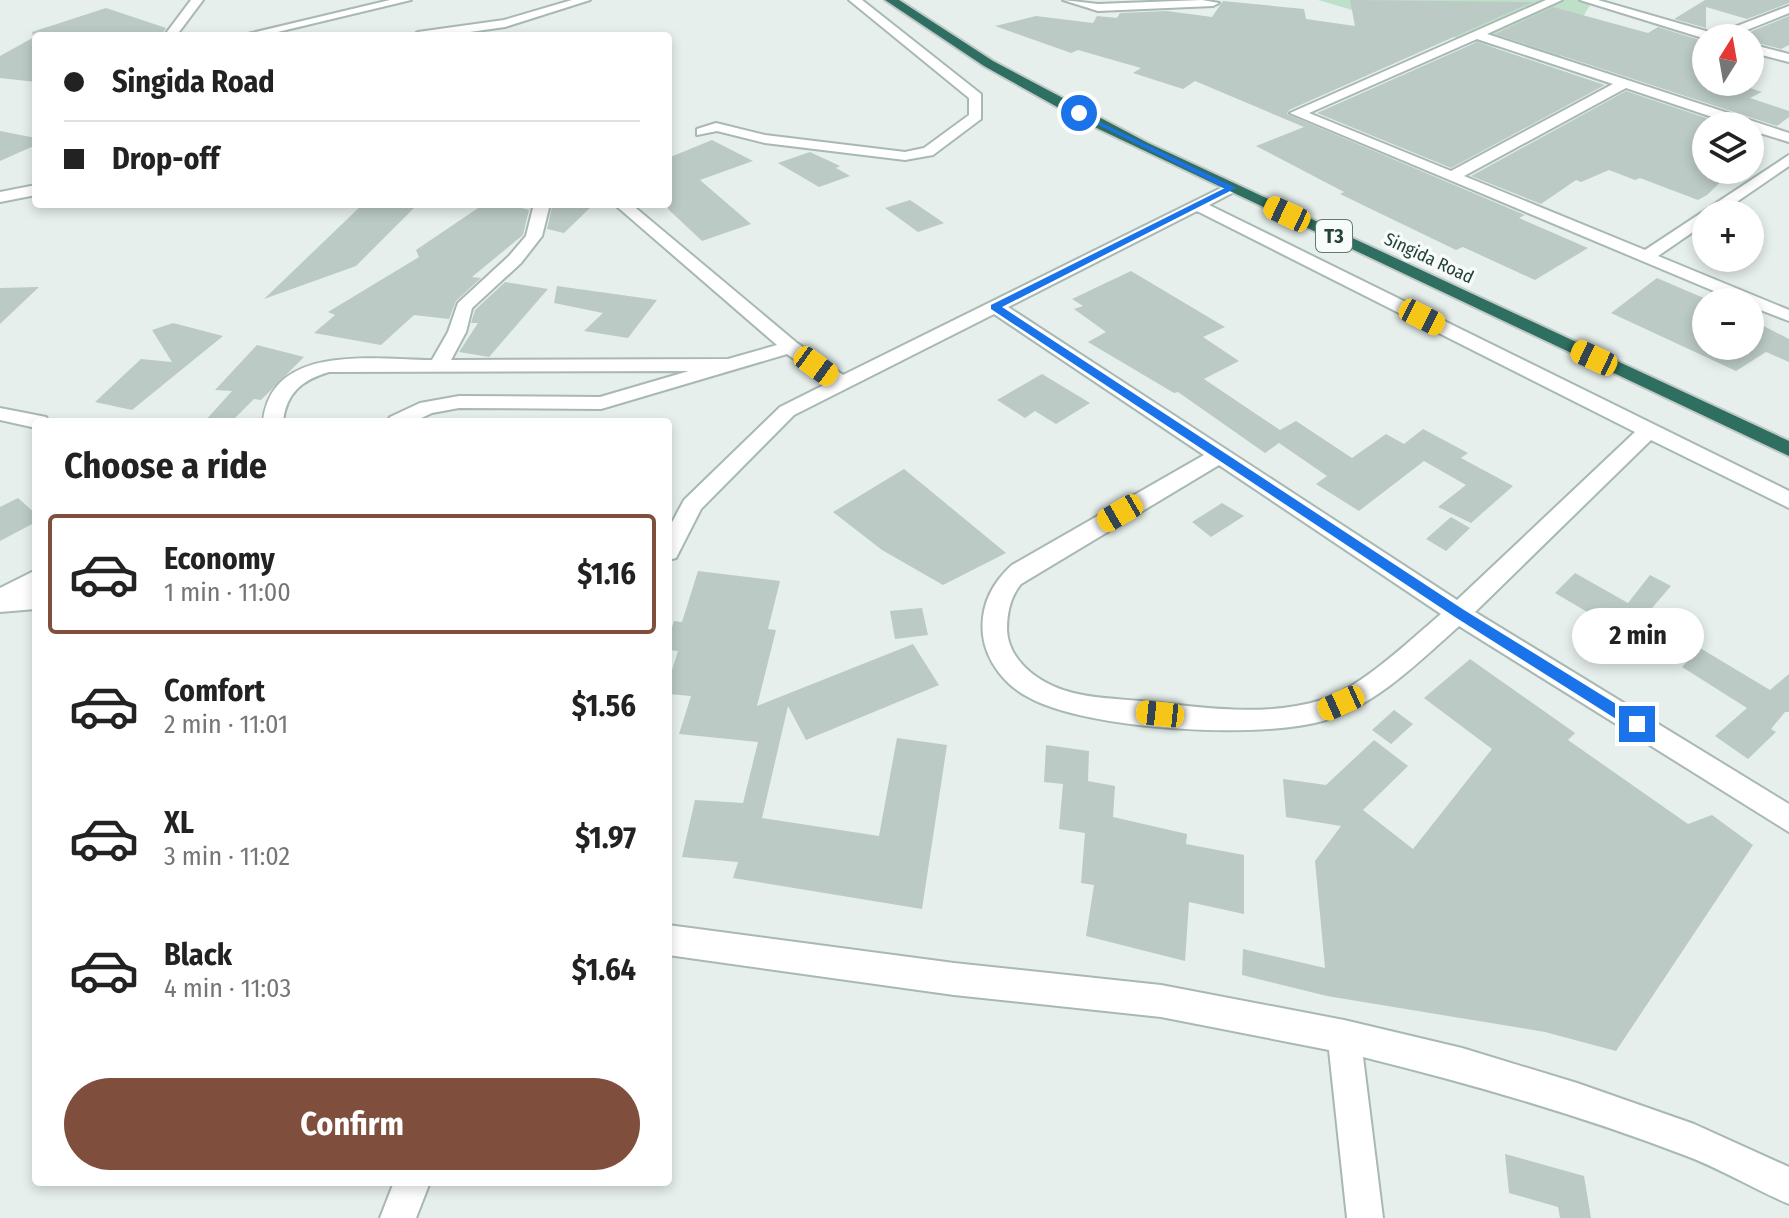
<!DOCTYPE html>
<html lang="en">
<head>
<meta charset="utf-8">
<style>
	:root { --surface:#fff; --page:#f2f2f2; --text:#222; --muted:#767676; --line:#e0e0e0; --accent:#804e3d }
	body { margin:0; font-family:"Fira Sans Condensed",sans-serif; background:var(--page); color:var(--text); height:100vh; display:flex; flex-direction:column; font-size:30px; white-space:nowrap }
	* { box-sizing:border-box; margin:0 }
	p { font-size:26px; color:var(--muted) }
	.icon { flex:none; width:44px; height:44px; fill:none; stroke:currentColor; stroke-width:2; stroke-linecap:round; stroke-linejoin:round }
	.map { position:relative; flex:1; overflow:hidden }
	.details { position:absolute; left:32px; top:418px; width:640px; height:768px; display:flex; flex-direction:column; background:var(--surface); border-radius:8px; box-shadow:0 4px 12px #0003 }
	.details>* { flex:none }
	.guide { position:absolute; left:32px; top:32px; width:640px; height:176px; border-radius:8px; box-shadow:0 4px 12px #0003; display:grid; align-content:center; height:176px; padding:0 32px; background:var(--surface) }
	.needle { width:52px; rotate:11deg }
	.controls { position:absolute; left:1692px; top:24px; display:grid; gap:16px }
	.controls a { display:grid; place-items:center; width:72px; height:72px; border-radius:50%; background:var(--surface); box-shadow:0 4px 12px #0003; font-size:40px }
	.end { position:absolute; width:36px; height:36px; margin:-18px; border:10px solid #1a73e8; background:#fff; box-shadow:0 0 0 4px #fff }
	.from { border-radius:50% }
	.bubble { position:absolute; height:56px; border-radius:28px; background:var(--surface); box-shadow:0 4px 12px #0003; font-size:26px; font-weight:700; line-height:56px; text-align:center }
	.car { position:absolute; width:24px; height:48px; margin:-24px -12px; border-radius:10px; box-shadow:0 0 6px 2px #0007; background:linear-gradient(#f5c518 24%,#345 0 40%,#f5c518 0 76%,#345 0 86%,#f5c518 0) }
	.guide b { display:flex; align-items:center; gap:28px; height:76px; font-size:30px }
	.guide b+b { border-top:2px solid var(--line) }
	.guide i { width:20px; height:20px; background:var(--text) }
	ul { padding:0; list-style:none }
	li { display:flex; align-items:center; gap:24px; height:120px; margin:0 16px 12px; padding:0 16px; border:4px solid transparent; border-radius:8px }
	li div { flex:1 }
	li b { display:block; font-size:30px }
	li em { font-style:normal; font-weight:700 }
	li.on { border-color:var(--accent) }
	li>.icon { width:72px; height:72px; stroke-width:1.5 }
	h2 { padding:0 32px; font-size:36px; line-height:96px }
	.action { display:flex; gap:16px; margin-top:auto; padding:16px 32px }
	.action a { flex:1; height:92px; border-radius:48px; background:var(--accent); color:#fff; font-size:32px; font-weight:700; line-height:92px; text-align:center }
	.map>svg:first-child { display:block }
	.green { fill:#bfe0c8 }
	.building { fill:#bbcac4 }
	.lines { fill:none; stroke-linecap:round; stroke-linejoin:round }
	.minor-casing { stroke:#a8b8b2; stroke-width:4 }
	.highway-casing { stroke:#c2cac8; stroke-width:4 }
	.minor { fill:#fff; fill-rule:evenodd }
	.highway { fill:#2f6f62; fill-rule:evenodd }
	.route { fill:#1a73e8 }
	.labels { text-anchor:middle; stroke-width:7; stroke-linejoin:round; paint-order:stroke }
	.far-street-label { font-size:18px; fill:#24423a; stroke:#f7fbf9 }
	.shield { fill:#f7fbf9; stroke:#637a73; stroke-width:2 }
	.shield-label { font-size:20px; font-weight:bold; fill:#24423a }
</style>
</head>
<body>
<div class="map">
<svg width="1789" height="1218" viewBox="0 0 1789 1218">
	<rect width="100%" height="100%" fill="#e6efeb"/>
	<path class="green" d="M1318,0H1593L1556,62L1407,26Z"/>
	<path class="building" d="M1350,0L1533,2L1289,110L1287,114L1525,215L1519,218L1588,248L1535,280L1463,247L1456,250L1340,194L1344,192L1256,146L1304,127L1195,81L1183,89L1133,73L1141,68L1078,50L1071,53L995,26L1036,16L1093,23L1097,16L1117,18L1120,13L1167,11L1212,17L1223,1L1304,9L1306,19L1355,26Z
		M1705,0H1789V3L1747,19L1706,7V28L1674,19Z
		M1553,7L1648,33L1658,27L1706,42V82H1732L1762,92L1750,98L1789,111V117L1777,126L1495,34Z
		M106,8L166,28L161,36H33L32,32Z
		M1789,16V45L1781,49L1750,41V32Z
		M36,36V82L0,78V56Z
		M1477,42L1605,85L1451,168L1317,113Z
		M1626,91L1730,126H1706V170H1733L1707,195L1698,200L1640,178L1635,180L1609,170L1581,182L1576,180L1541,204L1471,176Z
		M0,131L36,138V145L0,161Z
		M712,140L753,161L700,180L751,224L702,241L668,209V158Z
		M810,152L840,166L836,168L850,176L819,187L778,163Z
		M910,200L944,223L918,232L885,208Z
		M363,204H418L356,266L264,299Z
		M484,204H506L529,210L523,235L472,277L481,278L456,301L449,319L414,315L381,345L314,333L335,315L328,312L419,257L416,250Z
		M559,204H594L564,233L547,229L552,207Z
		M1131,271L1225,327L1203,337L1239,361L1204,379L1280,430L1296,421L1352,458L1386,434L1404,444L1423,429L1468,453L1461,458L1513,486L1471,523L1438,507L1466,485L1424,461L1359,511L1316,484L1327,476L1279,443L1265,453L1178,392L1174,393L1088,342L1106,332L1074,309L1083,306L1072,299Z
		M1657,278L1706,299V346H1750V319L1789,339V362L1766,352L1736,371L1611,313Z
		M505,282L548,289L489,357L459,352L478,323H471L475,310Z
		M557,286L657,300L628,338L584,331L603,313L554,303Z
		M39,287L0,324V288Z
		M173,323L223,336L132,410L95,402L141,359L172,362L152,330Z
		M257,345L304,357L261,400L254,399L231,422H204L232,391L215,390Z
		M1042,374L1090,403L1056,424L1035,411L1025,418L997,400Z
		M904,469L1006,553L943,585L882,550L833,512Z
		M18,498L36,514V522L0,541V507Z
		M1222,503L1244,516L1211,537L1192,522Z
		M1451,517L1470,528L1446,551L1426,539Z
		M698,571L780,581L768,629L776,630L757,706L913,644L939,685L806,740L788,706L762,818L879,836L897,738L947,745L922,909L733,878L738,862L682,857L695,800L743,803L758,742L679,734L691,696L668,694V683L678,651L668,650V640L674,621L682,622Z
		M1575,573L1628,603L1650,575L1671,586L1628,636L1555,593Z
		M922,608L928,635L895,639L890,611Z
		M1700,648L1770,690L1789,674V712H1785L1771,729L1776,732L1748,759L1715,736L1747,708L1682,667Z
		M1470,659L1575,733L1568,740L1688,824L1712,815L1753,845L1616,1051L1545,1032L1327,996L1242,975L1243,949L1325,968L1315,861L1341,826L1286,817L1283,779L1326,785L1374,740L1408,766L1363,810L1413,849L1492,749L1424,698Z
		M1394,710L1413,724L1391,744L1372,730Z
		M1046,745L1089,751L1088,781L1115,786L1113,817L1187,834L1186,844L1244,855V914L1189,902L1185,961L1086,936L1094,885L1081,883L1085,833L1059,829L1063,784L1044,782Z
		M1505,1154L1584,1176L1591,1218H1560L1558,1207L1509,1193Z"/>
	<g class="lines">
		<defs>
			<path id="minor" d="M191,0H203L176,36H164Z
				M390,0H411L261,36H239Z
				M572,0H590L505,27L442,36H412L418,32L504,20Z
				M849,0H862L981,94V119L933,155L905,160L765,143L717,131L697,135V129L716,123L765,135L905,152L924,148L969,115V98Z
				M1063,0L1098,4L1202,0L1219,3L1213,6L1098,11Z
				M1546,0H1562L1487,34L1789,133V142L1750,130V126H1739L1626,88L1464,176L1645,250L1789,155V166L1719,214H1706V223L1658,256L1789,310V321L1750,306V302H1740L1290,113ZM1477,39L1613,84L1451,171L1309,113Z
				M1580,0H1598L1716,34L1789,6V13L1727,38L1706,39Z
				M1750,44L1789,54V62L1750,52Z
				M1231,183L1239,188L1236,191L1209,205L1789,491V508L1651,440L1475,612L1789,804V832L1459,626C1420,661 1377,704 1326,720C1262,740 1086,730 1028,697C1005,685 986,661 983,635C980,607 992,583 1012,565L1204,455L994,314L794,415L701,509L676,558L668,560V530L684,500L780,407L828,383L787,354L601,409L459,408L432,413L413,422H387L390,417L420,403L459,396L600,397L689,371L329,372C302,380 286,393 283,422H263C271,342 375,360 432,360L448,332L458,303L509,256L526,236L534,204H550L542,236L521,263L472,308L466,332L451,360L728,359L777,345L614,204H631L797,343L843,375ZM1197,211L1635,432L1457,600L1008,307ZM1219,465L1441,614C1409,641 1362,687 1322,700C1263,718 1200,707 1140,701C1109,698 1073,698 1045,682C1025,671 1008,653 1007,630C1007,613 1010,597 1021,584Z
				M36,185V195L0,202V192Z
				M0,408L46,417L49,422H36V428L0,420Z
				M36,570V609L0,612V588Z
				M668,925L954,963L1161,985L1344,1020L1462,1048L1577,1083L1694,1124L1789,1167V1204C1753,1189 1720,1168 1684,1155C1579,1115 1472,1084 1363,1057L1383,1218H1347L1329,1050L1161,1017L954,995L668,955Z
				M394,1182H430L416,1218H380Z"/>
			<path id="highway" d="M885,0H899L993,61L1148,143L1789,441V456L1086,123L984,66Z"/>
		</defs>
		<use href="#minor" class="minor-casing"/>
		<use href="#highway" class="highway-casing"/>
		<use href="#minor" class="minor"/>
		<use href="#highway" class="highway"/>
	</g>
	<path class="route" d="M1077,111L1236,188L1002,307L1464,610L1642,720V729H1632L1455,617L991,309V305L1225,188L1077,114Z"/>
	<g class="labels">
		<g class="far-street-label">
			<text transform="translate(1429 258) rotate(25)" y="6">Singida Road</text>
		</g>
		<rect class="shield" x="1316" y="220" width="36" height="32" rx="6"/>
		<g class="shield-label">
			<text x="1334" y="243">T3</text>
		</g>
	</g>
</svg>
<div class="controls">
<a><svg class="needle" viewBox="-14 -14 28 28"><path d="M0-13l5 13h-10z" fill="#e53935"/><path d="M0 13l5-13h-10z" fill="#767676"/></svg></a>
<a><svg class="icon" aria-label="layers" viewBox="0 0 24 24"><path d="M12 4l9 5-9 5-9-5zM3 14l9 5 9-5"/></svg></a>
<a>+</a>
<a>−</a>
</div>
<i class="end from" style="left:1079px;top:113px"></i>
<i class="end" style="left:1637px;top:724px"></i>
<div class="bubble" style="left:1572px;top:608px;width:132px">2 min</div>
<i class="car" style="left:1287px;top:214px;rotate:295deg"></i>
<i class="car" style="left:1422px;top:317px;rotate:117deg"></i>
<i class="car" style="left:1594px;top:358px;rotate:295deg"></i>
<i class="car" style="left:816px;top:366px;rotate:126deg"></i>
<i class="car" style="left:1120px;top:513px;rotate:240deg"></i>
<i class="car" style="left:1341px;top:703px;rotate:246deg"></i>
<i class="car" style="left:1160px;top:714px;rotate:276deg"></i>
<div class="guide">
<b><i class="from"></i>Singida Road</b>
<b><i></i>Drop-off</b>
</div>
<section class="details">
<h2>Choose a ride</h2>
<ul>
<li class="on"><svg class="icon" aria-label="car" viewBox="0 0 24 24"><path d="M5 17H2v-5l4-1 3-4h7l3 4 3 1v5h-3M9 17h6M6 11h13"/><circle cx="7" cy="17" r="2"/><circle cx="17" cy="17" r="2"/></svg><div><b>Economy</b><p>1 min · 11:00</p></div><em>$1.16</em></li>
<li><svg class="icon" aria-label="car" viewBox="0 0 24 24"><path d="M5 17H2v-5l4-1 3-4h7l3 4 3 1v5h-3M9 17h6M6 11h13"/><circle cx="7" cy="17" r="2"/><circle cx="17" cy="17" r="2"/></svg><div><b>Comfort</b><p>2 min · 11:01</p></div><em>$1.56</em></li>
<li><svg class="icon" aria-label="car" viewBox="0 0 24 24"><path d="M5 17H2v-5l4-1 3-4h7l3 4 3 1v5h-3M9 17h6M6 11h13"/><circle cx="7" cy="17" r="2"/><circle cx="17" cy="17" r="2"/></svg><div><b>XL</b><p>3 min · 11:02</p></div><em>$1.97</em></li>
<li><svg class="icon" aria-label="car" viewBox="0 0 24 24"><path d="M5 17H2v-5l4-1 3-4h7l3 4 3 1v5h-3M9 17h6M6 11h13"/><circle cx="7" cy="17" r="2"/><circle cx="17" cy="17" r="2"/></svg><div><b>Black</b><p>4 min · 11:03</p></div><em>$1.64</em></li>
</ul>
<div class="action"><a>Confirm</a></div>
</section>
</div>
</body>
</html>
